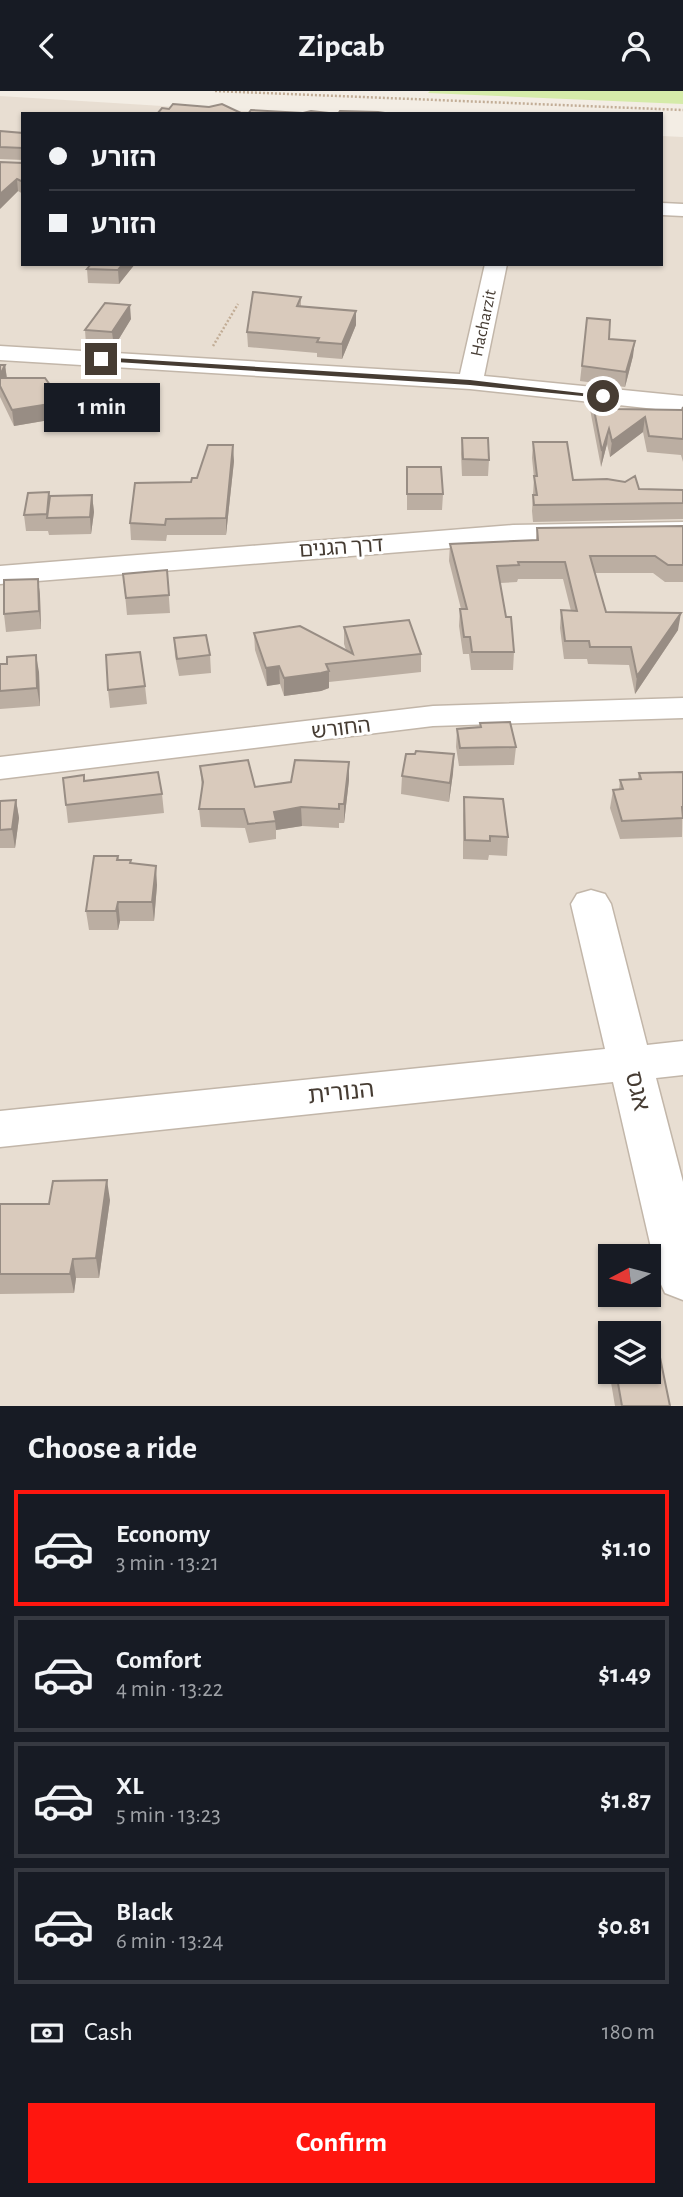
<!DOCTYPE html>
<html lang="en">
<head>
<meta charset="utf-8">
<style>
	:root { --surface:#171b24; --page:#20242c; --text:#f1f3f6; --muted:#9ea1a6; --line:#363941; --accent:#ff160f }
	body { margin:0; font-family:"Alegreya Sans","Noto Sans Hebrew",sans-serif; background:var(--page); color:var(--text); height:100vh; display:flex; flex-direction:column; font-size:26px; white-space:nowrap }
	* { box-sizing:border-box; margin:0 }
	p { font-size:23px; color:var(--muted) }
	.icon { flex:none; width:38px; height:38px; fill:none; stroke:currentColor; stroke-width:2; stroke-linecap:round; stroke-linejoin:round }
	.map { position:relative; height:1315px; overflow:hidden }
	.side { display:flex; flex-direction:column; background:var(--surface); flex:1 }
	.side>* { flex:none }
	.banner { position:absolute; left:21px; top:21px; width:642px; height:154px; border-radius:0px; box-shadow:0 2px 5px #0004; display:grid; align-content:center; height:154px; padding:0 28px; background:var(--surface) }
	.needle { width:46px; rotate:263deg }
	.controls { position:absolute; left:598px; top:1153px; display:grid; gap:14px }
	.controls a { display:grid; place-items:center; width:63px; height:63px; border-radius:0px; background:var(--surface); box-shadow:0 2px 5px #0004; font-size:35px }
	.end { position:absolute; width:32px; height:32px; margin:-16px; border:9px solid #463c33; background:#fff; box-shadow:0 0 0 4px #fff }
	.from { border-radius:50% }
	.bubble { position:absolute; height:49px; border-radius:0px; background:var(--surface); box-shadow:0 2px 5px #0004; font-size:23px; font-weight:700; line-height:49px; text-align:center }
	.banner b { display:flex; align-items:center; gap:24px; height:66px; font-size:26px }
	.banner b+b { border-top:2px solid var(--line) }
	.banner i { width:18px; height:18px; background:var(--text) }
	ul { padding:0; list-style:none }
	li { display:flex; align-items:center; gap:21px; height:116px; margin:0 14px 10px; padding:0 14px; border:4px solid var(--line); border-radius:0px }
	li div { flex:1 }
	li b { display:block; font-size:26px }
	li em { font-style:normal; font-weight:700 }
	li.on { border-color:var(--accent) }
	li>.icon { width:63px; height:63px; stroke-width:1.5 }
	h2 { padding:0 28px; font-size:32px; line-height:84px }
	.pay { display:flex; align-items:center; gap:18px; height:77px; padding:0 28px; font-size:26px }
	.pay p { margin-inline-start:auto }
	.button { display:flex; gap:14px; margin-top:auto; padding:14px 28px }
	.button a { flex:1; height:80px; border-radius:0px; background:var(--accent); color:#fff; font-size:28px; font-weight:700; line-height:80px; text-align:center }
	header { display:flex; justify-content:space-between; align-items:center; height:91px; padding:0 28px; background:var(--surface); font-size:32px; font-weight:700 }
	.map>svg:first-child { display:block }
	.residential { fill:#e8ded2; fill-rule:evenodd }
	.green { fill:#d5eba9 }
	.lines { fill:none; stroke-linecap:round; stroke-linejoin:round }
	.minor-casing { stroke:#c2b6a9; stroke-width:3 }
	.path { stroke:#c2ad96; stroke-width:2.5; stroke-dasharray:2 2; stroke-linecap:butt }
	.minor { fill:#fff; fill-rule:evenodd }
	.wall { fill:#bbaea2 }
	.shaded-wall { fill:#988d84 }
	.building { fill:#d9cabc; stroke:#988d84; stroke-width:2 }
	.route { fill:#463c33 }
	.labels { text-anchor:middle; stroke-width:6; stroke-linejoin:round; paint-order:stroke }
	.far-street-label { font-size:18px; fill:#463c33; stroke:#fff }
	.street-label { font-size:21px; fill:#463c33; stroke:#fff }
	.near-street-label { font-size:24px; fill:#463c33; stroke:#fff }
</style>
</head>
<body>
<header><svg class="icon" aria-label="back" viewBox="0 0 24 24"><path d="M15 5l-7 7 7 7"/></svg>Zipcab<svg class="icon" aria-label="person" viewBox="0 0 24 24"><circle cx="12" cy="8" r="4"/><path d="M4 21q1-7 8-7t8 7"/></svg></header>
<div class="map">
<svg width="683" height="1315" viewBox="0 0 683 1315">
	<rect width="100%" height="100%" fill="#f3ede4"/>
	<path class="residential" d="M0,5L294,23H23V173H662V45L683,46V1315H0ZM611,1166H649V1204H611ZM611,1242H649V1281H611Z"/>
	<path class="green" d="M430,0H683V13L428,2Z"/>
	<g class="lines">
		<defs>
			<path id="minor" d="M662,112L683,113V125L662,124Z
				M485,173H507L484,285L683,305V321L470,298L0,269V255L460,283Z
				M683,431V449L513,452L0,493V475L513,434Z
				M683,607V627L433,635L0,688V666L433,615Z
				M591,799L605,803L611,813L647,954L683,950V984L656,987L683,1091V1209L665,1202L658,1187L613,991L0,1056V1020L605,958L571,813L577,803Z"/>
		</defs>
		<use href="#minor" class="minor-casing"/>
		<path class="path" d="M215,0L683,19
			M213,255L238,213"/>
		<use href="#minor" class="minor"/>
	</g>
	<path class="wall" d="M0,40L23,42V69L0,68Z
		M23,72V103L18,100L0,118Z
		M135,173L119,193L88,192L87,178Z
		M301,206V216L356,220V234L342,268L317,266V262L248,256L247,241Z
		M587,227L609,248L633,265L625,296L580,290Z
		M131,228L114,256L86,254L85,239Z
		M0,274H5L7,287L62,311L63,318L103,304L105,320L96,340L62,338L61,327L14,335L0,306Z
		M590,298L618,318L682,319L683,316V371L681,364L647,361L643,341L610,366L607,353L601,376L589,313Z
		M462,347L489,369L488,385H462L461,363Z
		M533,351L573,389L639,398L683,399V428L533,431L532,420L534,387L532,367Z
		M234,370L226,444H167L166,450L131,449L130,432L197,387Z
		M407,376L443,403L442,419H407Z
		M92,404L94,421L91,443L49,444L48,440H26L24,424L50,405Z
		M683,435V491H665L653,482H595L606,521L678,539L635,603L629,574L588,573L587,568H564L560,537L561,519L571,520L563,488H518L517,491L500,492L506,526L514,561L513,579H471L469,563H463L459,535L460,518H461L449,470L450,453L536,449L537,437Z
		M167,479L170,522L127,524L123,483Z
		M38,488L40,505L41,538L6,541L4,523Z
		M344,536L421,563V581L329,591V597L321,600L284,605L280,593L267,595L255,559L254,542L346,559L344,553Z
		M174,547L210,564L211,582L179,585L175,565Z
		M0,573L39,581L40,615L0,618Z
		M145,595L147,613L110,617L108,599Z
		M480,632L516,656L514,674L459,675L456,656L457,638L480,637Z
		M415,663H454L453,682L449,711L401,703L402,685Z
		M349,671V689L344,732H339V737L302,735L276,739V748L249,752L245,737L201,736L199,718L202,698L200,675L255,696L291,691Z
		M683,681L682,746L620,748L610,717L613,699H619L620,689L638,688L639,682Z
		M63,687L162,703L164,722L68,732Z
		M464,706L508,746L507,765L489,764L488,769L463,768V724Z
		M16,709L19,727L15,757H0V710Z
		M118,765L119,769H131V772L157,794L154,830H120L118,839H89L86,820Z
		M110,1109L99,1187H76L74,1202L0,1203V1113H49Z
		M610,1249L611,1281H649L670,1315H615L607,1268Z"/>
	<path class="shaded-wall" d="M17,88L18,100L0,118V103Z
		M123,173H135L119,193L118,179Z
		M130,214L131,228L114,256L112,241Z
		M356,220V234L342,268V253Z
		M635,250L633,265L625,296L626,281Z
		M5,274L7,289L0,295V284Z
		M620,301L618,317L613,333L615,318Z
		M103,304L105,320L96,340L94,325Z
		M62,311L63,323H60L61,327L14,335L12,319Z
		M645,326L643,341L610,366L612,350Z
		M609,338L607,353L601,376L602,360Z
		M233,354L234,370L226,444V427Z
		M92,404L94,421L91,443L90,426Z
		M38,488L40,505L41,538L39,520Z
		M681,522L678,539L635,603L637,585Z
		M36,564L39,581L40,615L37,597Z
		M279,575L280,593L267,595L266,577Z
		M329,580V597L321,600L284,605V587Z
		M454,663L453,682L449,711L450,692Z
		M349,671V689L344,732V713Z
		M16,709L19,727L15,757L12,738Z
		M301,716L302,735L276,739L274,721Z
		M156,775L157,794L154,830L152,811Z
		M118,811L120,830L118,839L116,820Z
		M107,1089L110,1109L99,1187L96,1167Z
		M73,1168L76,1187L74,1202L70,1183Z"/>
	<path class="building" d="M173,13L209,16L222,13L243,23H157L162,17L169,18Z
		M251,19L303,22L311,20L338,23H248Z
		M340,20L378,21L392,23H338Z
		M0,40L23,42V57L0,56Z
		M0,71L23,72V91L17,88L0,103Z
		M91,173H123L118,179L87,178Z
		M253,201L301,206L297,215L356,220L342,253L317,251L319,247L247,241Z
		M105,212L130,214L112,241L85,239Z
		M587,227L610,229L609,248L635,250L626,281L582,275Z
		M0,274H5L0,284Z
		M0,287H45L62,311L12,319L0,295Z
		M590,298L620,301L615,318L682,319L683,316V348L649,345L645,326L612,350L609,338L602,360Z
		M70,303L103,304L94,325L60,323Z
		M462,347H488L489,369L463,368Z
		M533,351H567L573,389L607,388L625,391L635,385L639,398L683,399V412L534,414L533,404H537L534,385H537Z
		M208,354H233L226,427L166,428L165,434L130,432L135,392L191,391L192,387H197Z
		M407,376H441L443,403H407Z
		M49,401L47,423L24,424L28,402Z
		M92,404L90,426L47,427L50,405Z
		M683,435V474H668L655,465H590L606,521L681,522L637,585L631,556H590L589,550H565L561,519L577,520L565,471H518L519,474L497,475L506,526H511L514,561H472L470,546H464L460,518H467L450,453L538,449L537,437Z
		M167,479L169,504L126,507L123,483Z
		M38,488L39,520L4,523V489Z
		M409,529L421,563L326,573L329,580L321,582L284,587L279,575L266,577L254,542L300,535L353,563L344,536Z
		M206,544L210,564L177,568L174,547Z
		M140,561L145,595L108,599L106,564Z
		M36,564L37,597L0,600V573H7V566Z
		M510,631L516,656L460,657L457,638L481,636L480,632Z
		M416,660L454,663L450,692L402,685L406,663H415Z
		M248,669L255,696L291,691L295,669L349,671L344,713H339V718L301,716L274,721L276,730L248,733L244,718H199L203,691L200,675Z
		M158,681L162,703L66,714L63,687L84,684V690Z
		M683,681V716H682L683,727L622,730L613,699L623,698L620,689L641,688L639,682Z
		M464,706L503,708L508,746L490,745V750L465,749Z
		M16,709L12,738L0,739V710Z
		M94,765H118L117,769H131L130,772L156,775L152,811H118L116,820H86Z
		M107,1089L96,1167L73,1168L70,1183H0V1113H49L53,1090Z
		M649,1247H656L670,1315H622L616,1281H649Z"/>
	<path class="route" d="M98,266L470,289L607,305L603,307L470,294L101,270Z"/>
	<g class="labels">
		<g class="far-street-label">
			<text transform="translate(483 232) rotate(-78)" y="6">Hacharzit</text>
		</g>
		<g class="street-label">
			<text transform="translate(341 456) rotate(-4)" y="7">דרך הגנים</text>
			<text transform="translate(341 637) rotate(-7)" y="7">החורש</text>
		</g>
		<g class="near-street-label">
			<text transform="translate(638 1000) rotate(76)" y="8">אגס</text>
			<text transform="translate(341 1001) rotate(-6)" y="8">הנורית</text>
		</g>
	</g>
</svg>
<div class="controls">
<a><svg class="needle" viewBox="-14 -14 28 28"><path d="M0-13l5 13h-10z" fill="#e53935"/><path d="M0 13l5-13h-10z" fill="#9ea1a6"/></svg></a>
<a><svg class="icon" aria-label="layers" viewBox="0 0 24 24"><path d="M12 4l9 5-9 5-9-5zM3 14l9 5 9-5"/></svg></a>
</div>
<i class="end from" style="left:603px;top:305px"></i>
<i class="end" style="left:101px;top:268px"></i>
<div class="bubble" style="left:44px;top:292px;width:116px">1 min</div>
<div class="banner">
<b><i class="from"></i>הזורע</b>
<b><i></i>הזורע</b>
</div>
</div>
<section class="side">
<h2>Choose a ride</h2>
<ul>
<li class="on"><svg class="icon" aria-label="car" viewBox="0 0 24 24"><path d="M5 17H2v-5l4-1 3-4h7l3 4 3 1v5h-3M9 17h6M6 11h13"/><circle cx="7" cy="17" r="2"/><circle cx="17" cy="17" r="2"/></svg><div><b>Economy</b><p>3 min · 13:21</p></div><em>$1.10</em></li>
<li><svg class="icon" aria-label="car" viewBox="0 0 24 24"><path d="M5 17H2v-5l4-1 3-4h7l3 4 3 1v5h-3M9 17h6M6 11h13"/><circle cx="7" cy="17" r="2"/><circle cx="17" cy="17" r="2"/></svg><div><b>Comfort</b><p>4 min · 13:22</p></div><em>$1.49</em></li>
<li><svg class="icon" aria-label="car" viewBox="0 0 24 24"><path d="M5 17H2v-5l4-1 3-4h7l3 4 3 1v5h-3M9 17h6M6 11h13"/><circle cx="7" cy="17" r="2"/><circle cx="17" cy="17" r="2"/></svg><div><b>XL</b><p>5 min · 13:23</p></div><em>$1.87</em></li>
<li><svg class="icon" aria-label="car" viewBox="0 0 24 24"><path d="M5 17H2v-5l4-1 3-4h7l3 4 3 1v5h-3M9 17h6M6 11h13"/><circle cx="7" cy="17" r="2"/><circle cx="17" cy="17" r="2"/></svg><div><b>Black</b><p>6 min · 13:24</p></div><em>$0.81</em></li>
</ul>
<div class="pay"><svg class="icon" aria-label="cash" viewBox="0 0 24 24"><path d="M3 7h18v10H3z"/><circle cx="12" cy="12" r="2"/></svg>Cash<p>180 m</p></div>
<div class="button"><a>Confirm</a></div>
</section>
</body>
</html>
